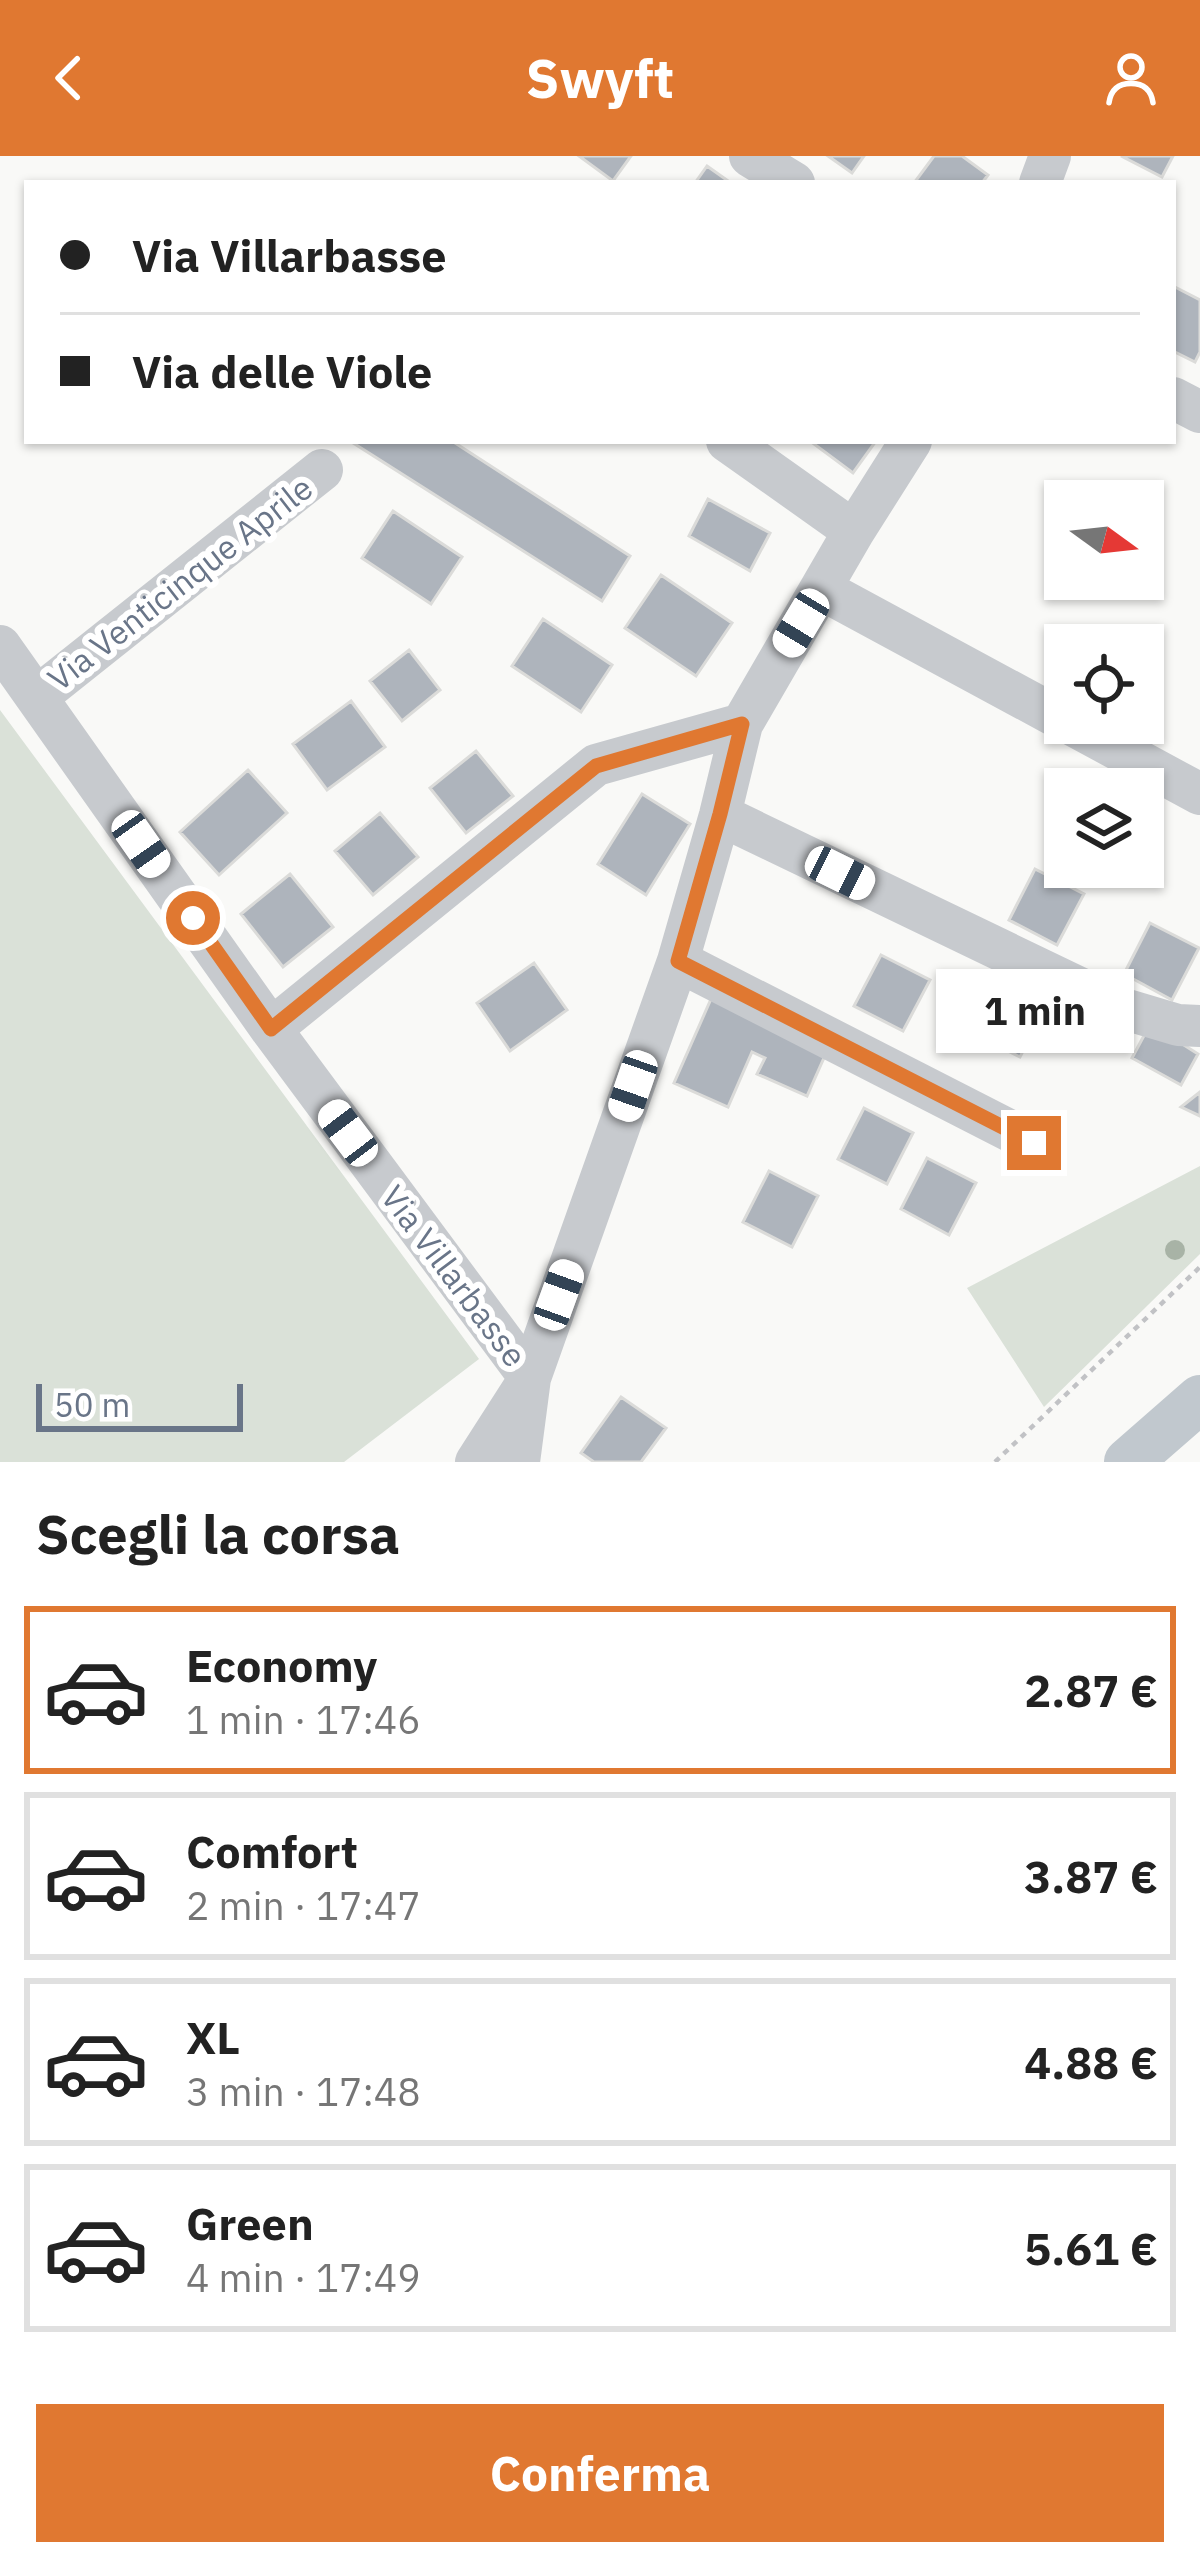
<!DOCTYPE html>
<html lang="it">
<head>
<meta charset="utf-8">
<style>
	:root { --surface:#fff; --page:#f6f6f6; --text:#222; --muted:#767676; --line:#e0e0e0; --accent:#e07831 }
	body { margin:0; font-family:"IBM Plex Sans",sans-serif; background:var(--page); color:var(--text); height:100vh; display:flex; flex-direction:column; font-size:45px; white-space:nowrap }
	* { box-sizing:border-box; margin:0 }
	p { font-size:39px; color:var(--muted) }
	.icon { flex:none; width:66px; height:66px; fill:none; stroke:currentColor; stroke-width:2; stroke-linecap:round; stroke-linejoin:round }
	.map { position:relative; height:1306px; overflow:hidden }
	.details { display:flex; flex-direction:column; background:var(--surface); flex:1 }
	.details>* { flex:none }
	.guide { position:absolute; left:24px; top:24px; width:1152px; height:264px; border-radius:0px; box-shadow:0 3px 9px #0004; display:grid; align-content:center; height:264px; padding:0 36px; background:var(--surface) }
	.needle { width:78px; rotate:105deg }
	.tools { position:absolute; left:1044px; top:324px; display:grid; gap:24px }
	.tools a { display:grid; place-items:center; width:120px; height:120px; border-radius:0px; background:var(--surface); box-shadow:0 3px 9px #0004; font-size:60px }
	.scale { position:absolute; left:36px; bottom:30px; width:207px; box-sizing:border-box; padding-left:12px; border:6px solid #697588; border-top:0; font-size:33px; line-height:42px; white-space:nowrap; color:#697588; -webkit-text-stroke:9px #fff; paint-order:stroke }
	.end { position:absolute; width:54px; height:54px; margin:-27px; border:15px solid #e07831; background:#fff; box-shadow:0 0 0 6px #fff }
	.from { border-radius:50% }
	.bubble { position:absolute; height:84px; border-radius:0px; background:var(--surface); box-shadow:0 3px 9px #0004; font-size:39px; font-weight:700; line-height:84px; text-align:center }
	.car { position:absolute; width:36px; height:72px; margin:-36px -18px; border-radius:15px; box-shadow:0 0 9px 3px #0007; background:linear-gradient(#fff 24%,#345 0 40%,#fff 0 76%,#345 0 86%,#fff 0) }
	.guide b { display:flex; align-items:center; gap:42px; height:114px; font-size:45px }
	.guide b+b { border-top:3px solid var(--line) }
	.guide i { width:30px; height:30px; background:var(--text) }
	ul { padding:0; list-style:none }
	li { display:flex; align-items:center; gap:36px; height:168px; margin:0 24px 18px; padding:0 12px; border:6px solid var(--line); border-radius:0px }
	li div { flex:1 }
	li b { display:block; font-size:45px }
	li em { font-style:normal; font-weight:700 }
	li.selected { border-color:var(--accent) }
	li>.icon { width:108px; height:108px; stroke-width:1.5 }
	h2 { padding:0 36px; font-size:54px; line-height:144px }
	.button { display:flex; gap:24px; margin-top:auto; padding:24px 36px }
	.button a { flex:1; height:138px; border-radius:0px; background:var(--accent); color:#fff; font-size:48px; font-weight:700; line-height:138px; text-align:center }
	header { display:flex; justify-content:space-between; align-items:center; height:156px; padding:0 36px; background:var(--accent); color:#fff; font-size:54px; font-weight:700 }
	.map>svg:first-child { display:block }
	.green { fill:#dae1d8 }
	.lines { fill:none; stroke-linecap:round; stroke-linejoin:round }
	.river { stroke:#c1c8ce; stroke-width:48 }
	.building { fill:#aeb4bc; stroke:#dbdbd9; stroke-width:3 }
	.path { stroke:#c1c2c5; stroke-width:4.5; stroke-dasharray:6 6; stroke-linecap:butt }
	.minor { stroke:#c7cace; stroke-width:42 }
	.tree { fill:#a8b3a6 }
	.route { stroke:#e07831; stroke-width:15 }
	.labels { text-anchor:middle; stroke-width:12; stroke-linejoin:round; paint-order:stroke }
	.street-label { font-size:33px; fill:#697588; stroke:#fff }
</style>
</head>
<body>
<header><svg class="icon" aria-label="back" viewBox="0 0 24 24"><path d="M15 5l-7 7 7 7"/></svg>Swyft<svg class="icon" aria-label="person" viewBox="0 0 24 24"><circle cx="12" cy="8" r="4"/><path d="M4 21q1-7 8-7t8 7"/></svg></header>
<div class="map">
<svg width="1200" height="1306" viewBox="0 0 1200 1306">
	<rect width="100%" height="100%" fill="#f9f9f7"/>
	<path class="green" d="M0,554L479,1203L344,1306H0Z
		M1200,1010V1098L1044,1251L967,1132Z"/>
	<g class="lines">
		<path class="river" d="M1128,1306L1200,1243"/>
	</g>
	<path class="building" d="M579,0H631L613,25Z
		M828,0H864L852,17Z
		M934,0H962L988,19L982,27H914Z
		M1121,0H1173L1162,21Z
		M707,10L731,27H695Z
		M1173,130L1200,144V196L1195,206L1173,195Z
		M350,285H452L630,400L602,445Z
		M810,285H876L853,317Z
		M708,343L770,377L750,415L689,380Z
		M393,355L462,401L431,448L362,402Z
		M661,419L732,467L696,520L625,472Z
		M543,463L612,509L581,556L512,510Z
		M409,494L440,534L402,565L370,525Z
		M351,545L385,591L327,634L293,588Z
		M476,595L513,640L466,677L430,632Z
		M248,614L287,657L219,719L180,676Z
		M642,638L690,668L646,739L598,708Z
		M380,657L418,701L373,739L335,695Z
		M1035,713L1084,738L1057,789L1009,764Z
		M290,718L333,771L283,811L241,758Z
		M1150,767L1199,792L1172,844L1124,818Z
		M881,799L930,824L903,875L854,850Z
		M534,807L567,854L510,895L477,847Z
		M998,825L1046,850L1020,901L971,876Z
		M711,843L827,895L807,940L757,918L765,902L752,896L728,951L674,927Z
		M1147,874L1165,877L1198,898L1181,929L1132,902Z
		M1200,936V960L1181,951Z
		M864,952L913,977L887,1028L838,1003Z
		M927,1002L976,1027L949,1079L901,1053Z
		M769,1015L818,1040L792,1091L743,1066Z
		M621,1241L666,1272L641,1306H594L581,1297Z"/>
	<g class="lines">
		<path class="path" d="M995,1306L1200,1111"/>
		<path class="minor" d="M750,0L794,27
			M1040,27L1050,0
			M1173,242L1200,256
			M727,285L854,375
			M821,433L1065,565
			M0,490L271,873L530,1222L519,1306
			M38,540L322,314
			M1069,567L1200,638
			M720,659L1121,852L1178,869L1200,870
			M678,805L1034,987
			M271,873L596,609L742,568
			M476,1306L530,1222L678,805L720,659L742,568L854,375L911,285"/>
	</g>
	<circle class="tree" cx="1175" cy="1094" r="10"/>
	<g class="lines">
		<path class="route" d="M193,762L271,873L596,610L742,568L720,658L678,805L1034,987"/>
	</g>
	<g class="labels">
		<g class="street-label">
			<text transform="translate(180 427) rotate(-38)" y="12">Via Venticinque Aprile</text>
			<text transform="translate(454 1120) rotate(53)" y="12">Via Villarbasse</text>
		</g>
	</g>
</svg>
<div class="tools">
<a><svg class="needle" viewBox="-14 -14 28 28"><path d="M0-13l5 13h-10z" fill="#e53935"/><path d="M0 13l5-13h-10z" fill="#767676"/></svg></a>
<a><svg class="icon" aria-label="locate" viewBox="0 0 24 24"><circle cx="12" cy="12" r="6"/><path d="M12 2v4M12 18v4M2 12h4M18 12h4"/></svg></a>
<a><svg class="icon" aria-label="layers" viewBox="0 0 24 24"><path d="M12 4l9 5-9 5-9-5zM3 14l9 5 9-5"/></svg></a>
</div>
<div class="scale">50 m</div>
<i class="end from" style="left:193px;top:762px"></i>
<i class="end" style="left:1034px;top:987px"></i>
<div class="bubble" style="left:936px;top:813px;width:198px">1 min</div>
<i class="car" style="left:801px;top:467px;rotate:211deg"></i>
<i class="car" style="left:141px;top:688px;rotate:145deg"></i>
<i class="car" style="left:840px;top:717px;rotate:116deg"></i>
<i class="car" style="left:633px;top:930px;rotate:199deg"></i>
<i class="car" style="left:348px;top:977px;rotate:323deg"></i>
<i class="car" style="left:559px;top:1139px;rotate:20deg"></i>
<div class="guide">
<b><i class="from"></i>Via Villarbasse</b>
<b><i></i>Via delle Viole</b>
</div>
</div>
<section class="details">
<h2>Scegli la corsa</h2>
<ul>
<li class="selected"><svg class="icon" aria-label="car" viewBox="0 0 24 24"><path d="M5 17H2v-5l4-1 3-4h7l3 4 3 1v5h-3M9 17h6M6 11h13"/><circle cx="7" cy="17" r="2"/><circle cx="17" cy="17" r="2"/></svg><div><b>Economy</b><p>1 min · 17:46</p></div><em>2.87 €</em></li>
<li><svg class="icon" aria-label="car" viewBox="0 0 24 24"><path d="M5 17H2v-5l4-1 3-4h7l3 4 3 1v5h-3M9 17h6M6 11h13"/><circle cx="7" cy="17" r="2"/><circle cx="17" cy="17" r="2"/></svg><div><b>Comfort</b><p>2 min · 17:47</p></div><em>3.87 €</em></li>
<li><svg class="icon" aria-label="car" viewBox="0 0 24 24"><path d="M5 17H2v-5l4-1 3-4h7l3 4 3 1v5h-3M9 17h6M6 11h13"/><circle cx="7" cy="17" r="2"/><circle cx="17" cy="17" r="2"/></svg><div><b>XL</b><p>3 min · 17:48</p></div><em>4.88 €</em></li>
<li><svg class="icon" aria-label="car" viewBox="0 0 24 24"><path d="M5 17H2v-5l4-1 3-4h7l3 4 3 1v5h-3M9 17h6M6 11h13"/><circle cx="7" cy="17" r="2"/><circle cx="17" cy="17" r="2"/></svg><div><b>Green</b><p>4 min · 17:49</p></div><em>5.61 €</em></li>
</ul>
<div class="button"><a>Conferma</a></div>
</section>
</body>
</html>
